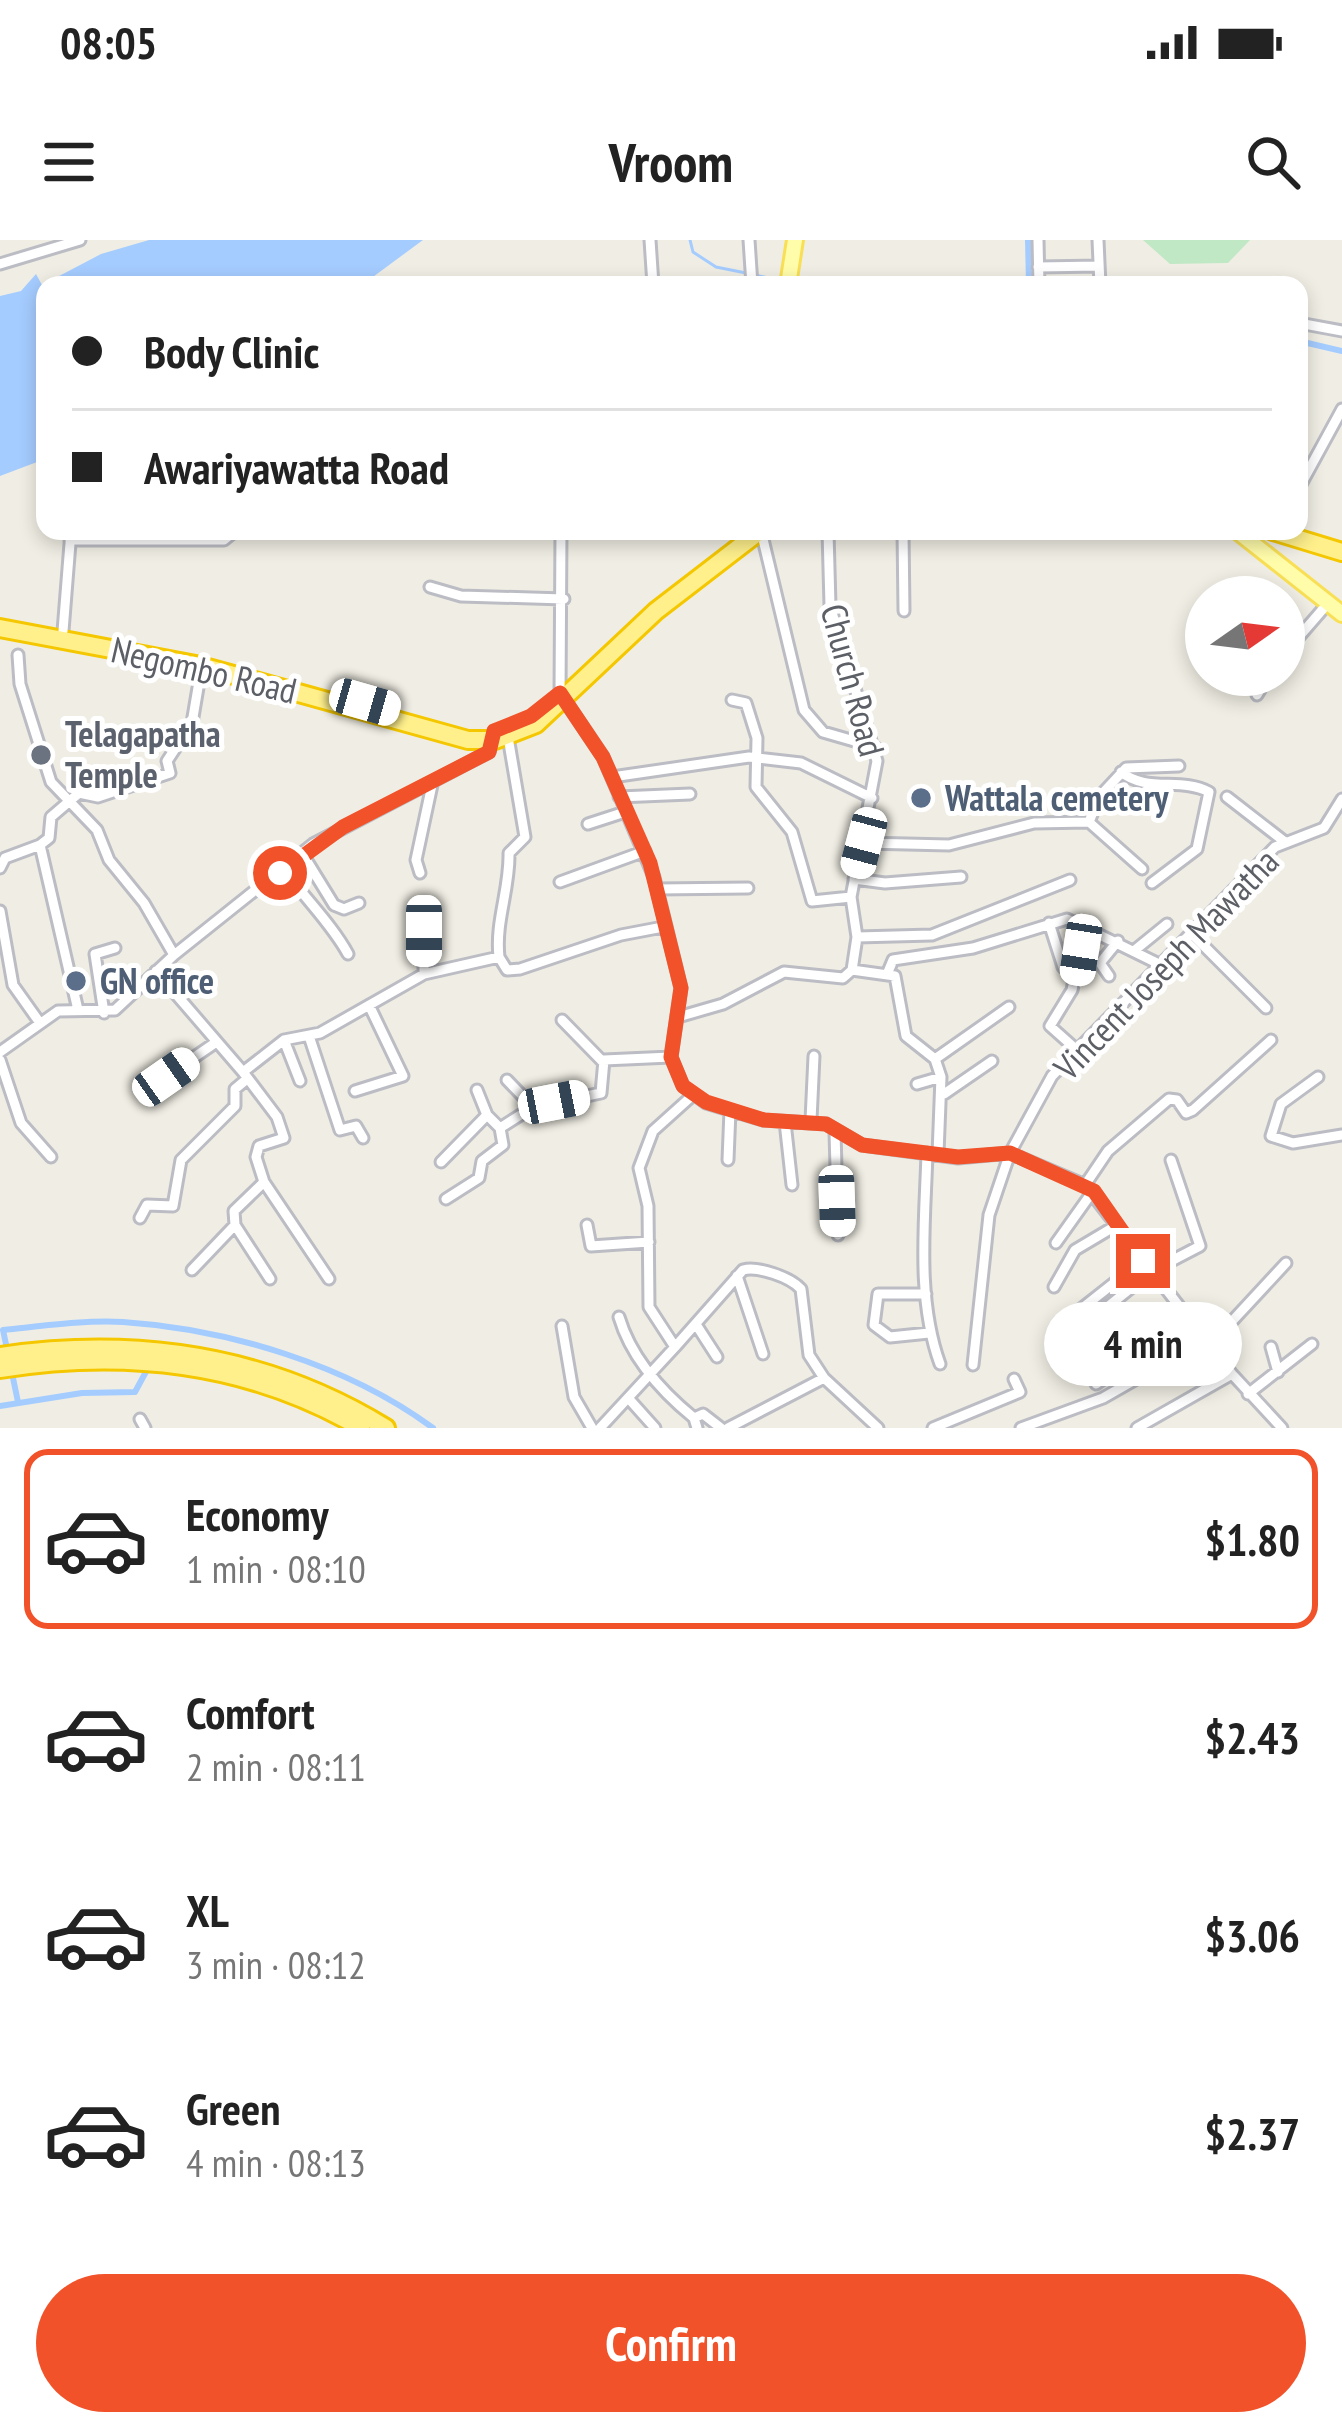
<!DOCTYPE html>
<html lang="en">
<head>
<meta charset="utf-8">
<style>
	:root { --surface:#fff; --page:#f2f2f2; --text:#222; --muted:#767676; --line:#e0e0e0; --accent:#f15229 }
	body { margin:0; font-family:"PT Sans Narrow",sans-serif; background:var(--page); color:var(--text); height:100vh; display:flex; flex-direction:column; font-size:45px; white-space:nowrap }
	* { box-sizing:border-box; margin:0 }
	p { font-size:39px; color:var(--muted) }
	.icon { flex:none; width:66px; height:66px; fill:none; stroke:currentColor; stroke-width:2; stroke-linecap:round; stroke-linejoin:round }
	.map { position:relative; height:1188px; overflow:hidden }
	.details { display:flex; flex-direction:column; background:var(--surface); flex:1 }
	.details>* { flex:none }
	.hud { position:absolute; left:36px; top:36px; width:1272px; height:264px; border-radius:24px; box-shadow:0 6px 18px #0003; display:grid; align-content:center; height:264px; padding:0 36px; background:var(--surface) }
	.needle { width:78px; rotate:76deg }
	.buttons { position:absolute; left:1185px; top:336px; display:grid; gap:24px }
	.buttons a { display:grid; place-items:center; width:120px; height:120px; border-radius:50%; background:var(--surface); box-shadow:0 6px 18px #0003; font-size:60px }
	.end { position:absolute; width:54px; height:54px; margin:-27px; border:15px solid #f15229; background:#fff; box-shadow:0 0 0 6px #fff }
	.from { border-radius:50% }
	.bubble { position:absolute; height:84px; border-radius:42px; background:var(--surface); box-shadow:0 6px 18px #0003; font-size:39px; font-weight:800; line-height:84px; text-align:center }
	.car { position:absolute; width:36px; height:72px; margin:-36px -18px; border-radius:15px; box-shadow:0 0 9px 3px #0007; background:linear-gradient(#fff 24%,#345 0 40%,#fff 0 76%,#345 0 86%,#fff 0) }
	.hud b { display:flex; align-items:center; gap:42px; height:114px; font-size:45px }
	.hud b+b { border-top:3px solid var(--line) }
	.hud i { width:30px; height:30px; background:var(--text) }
	ul { padding:21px 0 0; list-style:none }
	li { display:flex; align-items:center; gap:36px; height:180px; margin:0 24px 18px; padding:0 12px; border:6px solid transparent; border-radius:24px }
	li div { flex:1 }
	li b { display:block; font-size:45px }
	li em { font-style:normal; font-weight:800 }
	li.on { border-color:var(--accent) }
	li>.icon { width:108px; height:108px; stroke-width:1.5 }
	.button { display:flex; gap:24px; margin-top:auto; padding:24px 36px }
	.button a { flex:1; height:138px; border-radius:72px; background:var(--accent); color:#fff; font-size:48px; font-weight:800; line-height:138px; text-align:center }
	.status { display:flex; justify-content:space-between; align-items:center; height:84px; padding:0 60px; background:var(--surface); direction:ltr }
	.status svg { height:33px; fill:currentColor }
	header { display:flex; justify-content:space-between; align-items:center; height:156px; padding:0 36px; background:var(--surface); font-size:54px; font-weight:800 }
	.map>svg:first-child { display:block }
	.green { fill:#c0e8c5 }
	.water { fill:#a5ccff }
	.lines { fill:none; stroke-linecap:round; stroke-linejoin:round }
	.stream { stroke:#a5ccff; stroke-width:3 }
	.canal { stroke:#a5ccff; stroke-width:6 }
	.minor-casing { stroke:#bcbdc4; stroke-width:15 }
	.major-casing { stroke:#f8df55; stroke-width:20 }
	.highway-casing { stroke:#f4c700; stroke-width:22 }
	.minor { stroke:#fff; stroke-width:9 }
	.major { stroke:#fffcaa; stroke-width:14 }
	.highway { stroke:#fff08c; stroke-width:16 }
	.route { stroke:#f15229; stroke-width:15 }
	.worship-dot { fill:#6b7280; stroke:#fff; stroke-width:4.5 }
	.service-dot { fill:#5c6f8a; stroke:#fff; stroke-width:4.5 }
	.labels { text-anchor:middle; stroke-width:10; stroke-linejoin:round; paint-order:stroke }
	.street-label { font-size:36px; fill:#5c5f66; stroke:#fff }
	.worship-label { font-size:36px; font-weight:bold; fill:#5b616d; stroke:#fff; text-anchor:start }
	.service-label { font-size:36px; font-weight:bold; fill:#4e5e75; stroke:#fff; text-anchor:start }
</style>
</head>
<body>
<div class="status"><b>08:05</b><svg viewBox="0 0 49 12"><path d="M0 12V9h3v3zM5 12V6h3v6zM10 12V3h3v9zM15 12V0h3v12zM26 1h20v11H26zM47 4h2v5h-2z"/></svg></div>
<header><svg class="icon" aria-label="menu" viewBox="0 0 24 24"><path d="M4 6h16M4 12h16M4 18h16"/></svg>Vroom<svg class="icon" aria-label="search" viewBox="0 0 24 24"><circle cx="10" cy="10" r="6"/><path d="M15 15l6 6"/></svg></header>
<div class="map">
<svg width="1342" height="1188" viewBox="0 0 1342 1188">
	<rect width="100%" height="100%" fill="#f0eee4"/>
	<path class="green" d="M1143,0H1250L1228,23L1170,24Z"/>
	<path class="water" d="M149,0H423L362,45H45V219L0,236V56L21,51L36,34L42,45L101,14Z"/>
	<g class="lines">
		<path class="stream" d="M690,0L693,12L716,27L746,33
			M755,35L781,41"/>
		<path class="canal" d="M1028,0L1029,45
			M1299,101L1342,111
			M7,1109L3,1090C43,1086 83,1080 123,1082C228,1089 348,1125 433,1188
			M13,1138L18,1162
			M0,1166L82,1153L135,1152L148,1128"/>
		<defs>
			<path id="minor" d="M650,0L653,45
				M749,0L752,45
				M1038,0L1039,45
				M1098,0L1100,45
				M0,24L80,0
				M1038,27L1099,26
				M1158,45H1202
				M1299,83L1342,91
				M1299,248L1342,169
				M561,291L560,453L603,517L654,637L681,748L671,817L683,846L706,863L763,880L826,884L862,905L958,918L1010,913L1085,945L1232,1134L1282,1188
				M761,291L804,470L823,492L875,507
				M828,291L830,366L877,521L851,657L857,697L852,730
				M903,291L904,371
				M70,300H224L235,291
				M430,347L461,356L564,359
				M63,391L71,291
				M1284,414L1329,362
				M18,415L20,444L51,542L97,590L109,620L144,663L174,715
				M1257,455L1269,435
				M732,460L746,463L757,498L756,547L792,592L812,661L851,657
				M1121,532C1147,553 1181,537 1209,552L1197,609L1152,643
				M612,537L749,517L801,523L872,558
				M619,557L690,554
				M1227,557L1285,602
				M588,584L625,572
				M864,603L949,605L1034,583L1089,582
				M302,613L334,665L344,669L359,663
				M0,628L5,618L40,605
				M284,629C305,659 331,683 348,714
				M1142,629L1089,582L1099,557L1126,528L1179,526
				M420,633L416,620L432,545
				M854,639L885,643L961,637
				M560,642L645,611
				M657,649L748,648
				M0,671L13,745L40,783
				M1049,683L1063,727L1076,736
				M1191,693L1266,768
				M857,697L932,695L1070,640
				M1135,710L1167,684
				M499,717C495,681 510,649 509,613L525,597L508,497
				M156,731L243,832L284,800L320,793L424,734L499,717L507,730L520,729L621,695L663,687
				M888,732L893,720L973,708L1067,679L1159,724
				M424,734V691
				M1109,736L1100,723L1118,701
				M78,770L40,605L49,598L51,577L79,553L98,557L170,533L167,521L192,483L202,424
				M104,773L95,714L115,708
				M678,777L723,764L784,732L843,738L852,730L895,736L906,796L935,819L941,837L938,914
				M562,780L603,822
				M309,796L340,890L356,886L363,898
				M284,800L300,841
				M1078,811L1050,786L1072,750L1085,684
				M0,812L58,771L115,770L174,715L313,604L489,512L494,491
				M935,819L1009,767
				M0,820L21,883L51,917
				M1318,837L1281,864L1271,896L1293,903L1342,895
				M161,840L215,803
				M507,840L533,867
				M917,844L941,837
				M477,850L487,875
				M355,851L403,836L369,765
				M944,854L992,821
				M811,880L814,816
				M785,882L792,945
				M835,893L838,995
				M927,913C925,982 916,1058 940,1124
				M728,920L730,870
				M441,922L487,875L500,888L533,867L601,853L604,820L671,817
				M264,942L329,1039
				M1085,945L1108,911L1169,859L1177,860L1186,873L1193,870L1271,800
				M446,959L479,938L482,921L503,905L500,888
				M140,978L147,965L173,966L181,920L235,866V849L247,839
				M235,985L270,1039
				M587,985L591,1006L649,1002
				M1056,1003L1093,951
				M192,1030L235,985L234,971L264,942L256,917L259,906L284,898L277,877L243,832
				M737,1036L763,1114
				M1054,1047L1075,1010L1117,985
				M926,1054H878L874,1085L890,1097L929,1093
				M619,1077C631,1117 662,1152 694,1178
				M1071,1077L1143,1020
				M562,1086L574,1157L592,1188
				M697,1086L717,1117
				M1069,1098L1152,1031L1200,1006L1171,920
				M1211,1104L1286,1023
				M675,1107L743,1030C758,1026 790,1037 801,1049L809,1115L824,1138L878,1188
				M1271,1107L1278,1132
				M973,1125L989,975L1010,913L1052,836L1275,607L1324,588L1342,559
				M1096,1144L1191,1077
				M1248,1154L1312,1104
				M629,1159L655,1188
				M140,1179L145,1188
				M600,1188L675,1107L649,1067L648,966L639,928L653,891L693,855
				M697,1188L694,1178L703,1174L721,1188
				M728,1188L824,1138
				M933,1188L1020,1152L1014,1139
				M1021,1188L1103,1158L1208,1098
				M1137,1188L1232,1134"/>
			<path id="major" d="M788,45L795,0
				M1237,291L1342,374"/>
			<path id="highway" d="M1273,291L1342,312
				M0,388L201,426L468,500H495L536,484L656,371L760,291
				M0,1116C137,1096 267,1115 386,1188
				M0,1129C126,1109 250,1123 361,1188"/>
		</defs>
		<use href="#minor" class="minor-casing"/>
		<use href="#major" class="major-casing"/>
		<use href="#highway" class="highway-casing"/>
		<use href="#minor" class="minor"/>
		<use href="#major" class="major"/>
		<use href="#highway" class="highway"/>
	</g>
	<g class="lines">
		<path class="route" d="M280,633L343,587L489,512L494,491L531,476L560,453L603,517L650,623L681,748L671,817L683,846L706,862L764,880L826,884L862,905L958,917L1010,913L1094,951L1143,1021"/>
	</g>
	<circle class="worship-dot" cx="41" cy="515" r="12"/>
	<g class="service-dot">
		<circle cx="921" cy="558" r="12"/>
		<circle cx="76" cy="741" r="12"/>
	</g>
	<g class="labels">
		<g class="street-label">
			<text transform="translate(204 430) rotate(13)" y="13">Negombo Road</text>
			<text transform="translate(853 440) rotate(75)" y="13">Church Road</text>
			<text transform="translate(1166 724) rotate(-46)" y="13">Vincent Joseph Mawatha</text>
		</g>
		<g class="worship-label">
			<text x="65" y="507">Telagapatha<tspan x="65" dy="41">Temple</tspan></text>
		</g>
		<g class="service-label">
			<text x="945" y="571">Wattala cemetery</text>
			<text x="100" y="754">GN office</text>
		</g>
	</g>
</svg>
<div class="buttons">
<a><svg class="needle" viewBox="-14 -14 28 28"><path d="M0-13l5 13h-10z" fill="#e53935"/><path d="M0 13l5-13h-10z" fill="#767676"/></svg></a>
</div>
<i class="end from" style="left:280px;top:633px"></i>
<i class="end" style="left:1143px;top:1021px"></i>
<div class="bubble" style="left:1044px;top:1062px;width:198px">4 min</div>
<i class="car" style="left:365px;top:462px;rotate:106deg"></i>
<i class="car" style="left:864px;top:603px;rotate:195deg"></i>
<i class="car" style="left:424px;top:691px;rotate:180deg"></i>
<i class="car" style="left:1081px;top:710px;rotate:189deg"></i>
<i class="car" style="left:166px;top:837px;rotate:55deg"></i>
<i class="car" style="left:554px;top:862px;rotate:79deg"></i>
<i class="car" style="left:837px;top:961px;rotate:178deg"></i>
<div class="hud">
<b><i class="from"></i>Body Clinic</b>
<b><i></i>Awariyawatta Road</b>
</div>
</div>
<section class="details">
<ul>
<li class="on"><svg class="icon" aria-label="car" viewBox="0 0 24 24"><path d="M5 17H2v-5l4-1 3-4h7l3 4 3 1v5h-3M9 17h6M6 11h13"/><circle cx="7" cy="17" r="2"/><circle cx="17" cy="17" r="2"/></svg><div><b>Economy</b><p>1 min · 08:10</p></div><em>$1.80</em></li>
<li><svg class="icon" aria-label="car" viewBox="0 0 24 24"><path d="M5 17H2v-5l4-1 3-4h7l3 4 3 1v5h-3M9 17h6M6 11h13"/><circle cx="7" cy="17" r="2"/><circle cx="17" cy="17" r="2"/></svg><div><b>Comfort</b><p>2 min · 08:11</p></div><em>$2.43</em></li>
<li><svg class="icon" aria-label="car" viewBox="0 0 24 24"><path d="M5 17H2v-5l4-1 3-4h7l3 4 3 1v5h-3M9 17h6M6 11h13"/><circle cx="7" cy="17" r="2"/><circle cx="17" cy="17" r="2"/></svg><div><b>XL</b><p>3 min · 08:12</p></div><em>$3.06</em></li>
<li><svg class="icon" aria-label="car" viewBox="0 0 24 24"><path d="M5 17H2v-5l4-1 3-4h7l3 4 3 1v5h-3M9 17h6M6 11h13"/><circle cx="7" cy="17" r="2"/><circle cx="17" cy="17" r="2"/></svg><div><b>Green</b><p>4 min · 08:13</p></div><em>$2.37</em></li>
</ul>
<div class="button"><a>Confirm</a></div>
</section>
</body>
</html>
